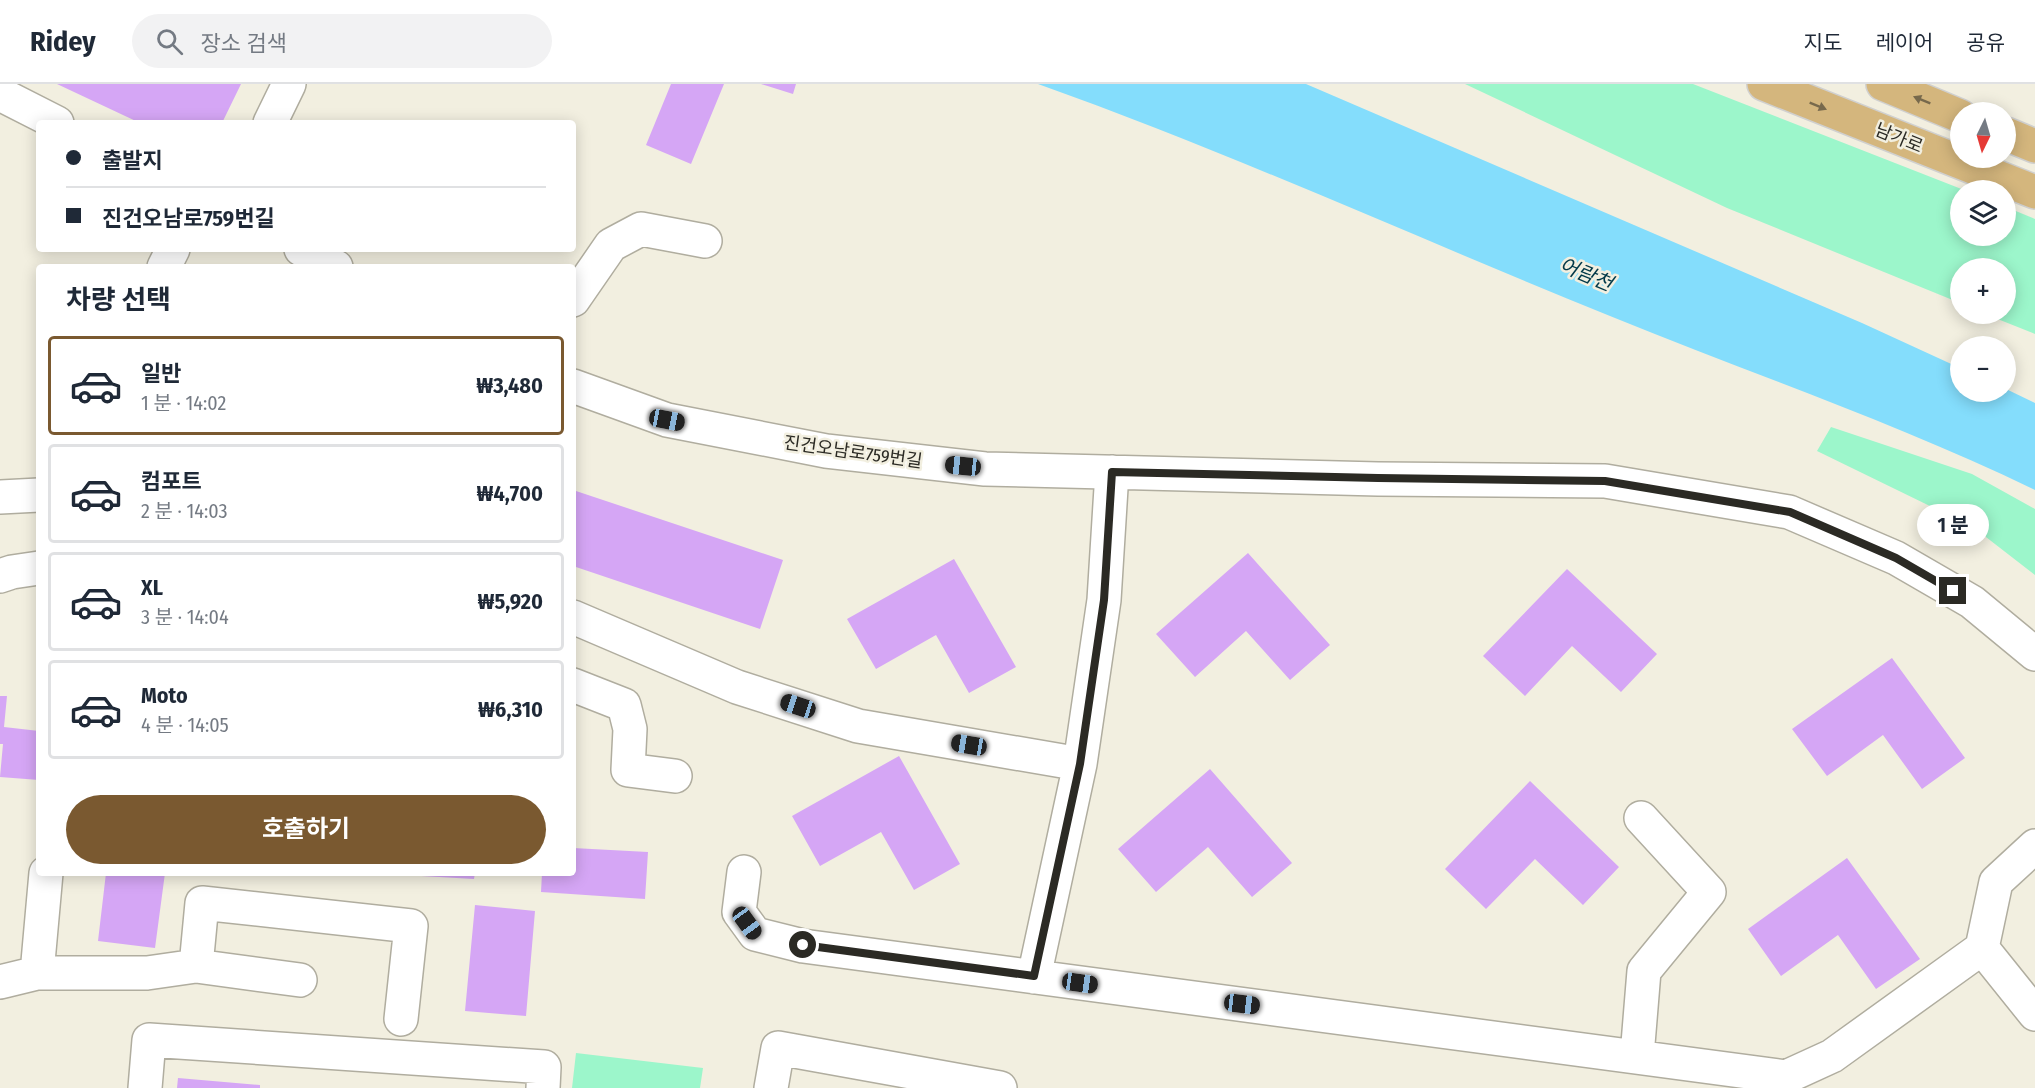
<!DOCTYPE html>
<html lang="ko">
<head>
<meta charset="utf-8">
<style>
	:root { --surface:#fff; --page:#f2f2f3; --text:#1f2937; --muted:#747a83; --line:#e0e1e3; --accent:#7a5930 }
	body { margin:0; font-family:"Fira Sans Condensed","Noto Sans KR",sans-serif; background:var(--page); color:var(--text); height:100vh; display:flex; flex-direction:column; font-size:22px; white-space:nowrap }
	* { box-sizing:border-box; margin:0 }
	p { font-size:20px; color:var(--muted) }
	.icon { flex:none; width:33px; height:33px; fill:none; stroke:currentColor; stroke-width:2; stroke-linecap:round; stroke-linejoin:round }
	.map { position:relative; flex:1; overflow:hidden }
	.side { position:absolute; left:36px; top:180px; width:540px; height:612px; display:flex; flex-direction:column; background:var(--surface); border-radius:6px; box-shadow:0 3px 15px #0003 }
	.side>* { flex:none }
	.guide { position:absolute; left:36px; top:36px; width:540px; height:132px; border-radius:6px; box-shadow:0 3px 15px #0003; display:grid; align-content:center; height:132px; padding:0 30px; background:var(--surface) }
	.needle { width:39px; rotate:185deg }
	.buttons { position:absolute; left:1950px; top:18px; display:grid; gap:12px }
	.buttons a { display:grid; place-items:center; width:66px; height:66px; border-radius:50%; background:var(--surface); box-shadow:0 3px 15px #0003; font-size:30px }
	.end { position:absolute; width:27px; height:27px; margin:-14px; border:8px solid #2b2a24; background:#fff; box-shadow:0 0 0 3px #fff }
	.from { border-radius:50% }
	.bubble { position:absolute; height:42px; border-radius:21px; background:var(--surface); box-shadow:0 3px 15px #0003; font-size:20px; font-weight:700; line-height:42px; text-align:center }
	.car { position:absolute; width:18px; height:36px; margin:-18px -9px; border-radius:8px; box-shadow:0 0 4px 2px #0007; background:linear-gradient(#222 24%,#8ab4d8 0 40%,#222 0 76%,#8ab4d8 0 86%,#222 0) }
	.guide b { display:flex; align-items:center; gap:21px; height:57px; font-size:22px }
	.guide b+b { border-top:2px solid var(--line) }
	.guide i { width:15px; height:15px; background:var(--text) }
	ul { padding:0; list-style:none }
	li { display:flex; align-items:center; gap:18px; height:99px; margin:0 12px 9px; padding:0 18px; border:3px solid var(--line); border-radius:6px }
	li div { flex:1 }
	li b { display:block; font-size:22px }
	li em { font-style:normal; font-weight:700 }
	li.active { border-color:var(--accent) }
	li>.icon { width:54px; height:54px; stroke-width:1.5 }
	h2 { padding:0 30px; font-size:27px; line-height:72px }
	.primary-button { display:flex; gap:12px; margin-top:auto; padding:12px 30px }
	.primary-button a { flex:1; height:69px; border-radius:36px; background:var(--accent); color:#fff; font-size:24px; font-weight:700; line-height:69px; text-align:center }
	header { display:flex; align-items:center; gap:36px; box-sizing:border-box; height:84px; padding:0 30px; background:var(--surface); border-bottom:2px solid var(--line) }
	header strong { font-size:28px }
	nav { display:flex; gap:33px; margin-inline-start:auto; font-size:21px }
	.search { width:420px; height:54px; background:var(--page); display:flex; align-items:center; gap:15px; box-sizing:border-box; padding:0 21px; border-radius:33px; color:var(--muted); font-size:22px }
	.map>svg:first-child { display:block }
	.green { fill:#9cf6cb }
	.water { fill:#84ddfc }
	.building { fill:#d5a6f5 }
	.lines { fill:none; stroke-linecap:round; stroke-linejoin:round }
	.minor-casing { stroke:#b0ad9f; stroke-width:36 }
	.major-casing { stroke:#d0d0cf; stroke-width:36 }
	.minor { stroke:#fff; stroke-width:33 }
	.major { stroke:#d4b67d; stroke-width:33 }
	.oneway { fill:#77694c }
	.route { stroke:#2b2a24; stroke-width:8 }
	.labels { text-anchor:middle; stroke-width:5; stroke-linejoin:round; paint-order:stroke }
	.street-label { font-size:18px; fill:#2b2a24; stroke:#f2efe0 }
	.water-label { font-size:20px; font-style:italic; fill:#003848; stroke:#f2efe0 }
</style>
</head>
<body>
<header>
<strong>Ridey</strong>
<div class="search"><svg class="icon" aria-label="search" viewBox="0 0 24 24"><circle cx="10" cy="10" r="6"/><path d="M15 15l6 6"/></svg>장소 검색</div>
<nav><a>지도</a><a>레이어</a><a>공유</a></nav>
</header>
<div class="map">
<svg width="2035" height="1004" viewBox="0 0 2035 1004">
	<rect width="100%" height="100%" fill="#f2efe0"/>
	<path class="green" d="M1465,0H1693L1964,106H1960V152H2006V123L2035,135V250L1985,230H2006V184H1960V219L1727,124Z
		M1831,343L1972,390L2035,425V491L1973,443L1817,367Z
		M576,969L703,984L700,1004H572Z"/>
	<path class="water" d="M1038,0H1306L1862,239L1960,284V308H2006V305L2035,319V406C1897,339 1752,290 1610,232C1419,155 1232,69 1038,0Z"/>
	<path class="building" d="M57,0H241L222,39H140Z
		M671,0H724L691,80L646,61Z
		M761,0H796L793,10Z
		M573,406L783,476L760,545L573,482Z
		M1248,469L1330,561L1290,596L1246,547L1195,593L1156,550Z
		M954,475L1016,583L969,609L936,551L876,585L847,535Z
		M1567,485L1657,570L1621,608L1572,562L1525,612L1483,572Z
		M1892,574L1965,674L1922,705L1883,651L1827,692L1792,645Z
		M0,612H7L4,643L39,647V696L0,693L3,660H0Z
		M899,672L960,780L914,806L881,748L820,782L792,732Z
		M1210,685L1292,779L1252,813L1208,763L1156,808L1118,765Z
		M1530,697L1619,783L1583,821L1535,775L1486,825L1445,785Z
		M573,764L648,768L645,815L541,808L542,789H573Z
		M1847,774L1920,875L1876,905L1838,851L1781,892L1748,845Z
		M106,789H165L155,864L98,857Z
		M404,789H475L474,795L404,791Z
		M475,821L535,827L526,932L465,927Z
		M178,994L260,1001V1004H177Z"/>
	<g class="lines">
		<defs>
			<path id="minor" d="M0,10L57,39
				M270,39L289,0
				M301,165L336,183
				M164,183L173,165
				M573,216L611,161L641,145L705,157
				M573,302L667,336L826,367L985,385L1378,395L1605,397L1789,428L1896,474L1972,518L2035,570
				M0,413L39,411
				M0,492L12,488L39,484
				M573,533L737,603L858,642L1080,680
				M573,601L624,621L630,645L628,686L675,692
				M2035,762L1996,798L1982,864L2035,930
				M744,788L739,828L755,850L803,862L1786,993L1832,972L1982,864
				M196,882L202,819L411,842L401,935
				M37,889L46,789
				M1034,893L1080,680L1104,516L1112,388
				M0,898L37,889H147L196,882L300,896
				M1637,972L1644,887L1709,808L1641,734
				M145,1004L149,956L544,983L543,1004
				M771,1004L778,964L1000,1004"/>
			<path id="major" d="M1764,0L2035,108
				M1883,0L1960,32
				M2006,50L2035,62"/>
		</defs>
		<use href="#minor" class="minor-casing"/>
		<use href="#major" class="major-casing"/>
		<use href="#minor" class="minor"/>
		<use href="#major" class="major"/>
	</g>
	<defs><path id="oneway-solid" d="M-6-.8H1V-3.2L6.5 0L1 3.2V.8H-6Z" transform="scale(1.5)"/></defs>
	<g class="oneway">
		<use href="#oneway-solid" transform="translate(1922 16) rotate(-158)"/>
		<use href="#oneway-solid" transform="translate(1818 22) rotate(22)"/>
	</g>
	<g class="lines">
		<path class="route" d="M803,861L1034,892L1080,680L1104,516L1112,388L1378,394L1605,397L1790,428L1896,474L1953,507"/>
	</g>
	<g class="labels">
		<g class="street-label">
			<text transform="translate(1899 54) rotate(22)" y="6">남가로</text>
			<text transform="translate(853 368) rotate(8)" y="6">진건오남로759번길</text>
		</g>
		<g class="water-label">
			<text transform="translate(1586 190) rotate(23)" y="7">어람천</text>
		</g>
	</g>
</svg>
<div class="buttons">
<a><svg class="needle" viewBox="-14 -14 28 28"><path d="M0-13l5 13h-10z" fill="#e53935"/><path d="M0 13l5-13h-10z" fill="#747a83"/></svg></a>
<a><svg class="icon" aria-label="layers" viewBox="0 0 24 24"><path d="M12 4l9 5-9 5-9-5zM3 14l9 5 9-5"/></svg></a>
<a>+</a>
<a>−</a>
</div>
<i class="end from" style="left:803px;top:861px"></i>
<i class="end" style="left:1953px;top:507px"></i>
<div class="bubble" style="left:1917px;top:420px;width:72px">1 분</div>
<i class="car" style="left:667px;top:336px;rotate:101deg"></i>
<i class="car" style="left:963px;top:382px;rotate:276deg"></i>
<i class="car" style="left:798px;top:622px;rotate:288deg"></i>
<i class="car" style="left:969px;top:661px;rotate:280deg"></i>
<i class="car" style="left:747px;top:839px;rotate:144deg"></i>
<i class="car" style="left:1080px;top:899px;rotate:98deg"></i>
<i class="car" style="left:1242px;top:920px;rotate:97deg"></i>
<div class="guide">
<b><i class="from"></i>출발지</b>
<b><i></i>진건오남로759번길</b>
</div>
<section class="side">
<h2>차량 선택</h2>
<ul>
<li class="active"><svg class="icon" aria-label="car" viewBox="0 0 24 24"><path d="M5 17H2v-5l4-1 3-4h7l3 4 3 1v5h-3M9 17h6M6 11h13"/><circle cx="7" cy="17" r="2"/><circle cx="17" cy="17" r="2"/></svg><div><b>일반</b><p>1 분 · 14:02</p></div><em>₩3,480</em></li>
<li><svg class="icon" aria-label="car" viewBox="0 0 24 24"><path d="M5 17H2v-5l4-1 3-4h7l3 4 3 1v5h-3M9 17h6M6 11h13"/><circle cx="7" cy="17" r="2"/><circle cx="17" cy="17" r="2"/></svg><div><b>컴포트</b><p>2 분 · 14:03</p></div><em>₩4,700</em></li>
<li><svg class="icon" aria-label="car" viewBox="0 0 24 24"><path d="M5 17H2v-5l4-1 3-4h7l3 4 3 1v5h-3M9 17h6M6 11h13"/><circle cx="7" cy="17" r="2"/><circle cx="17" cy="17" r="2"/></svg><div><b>XL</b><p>3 분 · 14:04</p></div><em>₩5,920</em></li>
<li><svg class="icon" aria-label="car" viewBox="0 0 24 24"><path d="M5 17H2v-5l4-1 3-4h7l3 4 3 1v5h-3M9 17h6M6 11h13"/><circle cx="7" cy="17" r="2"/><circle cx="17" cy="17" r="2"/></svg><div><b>Moto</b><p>4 분 · 14:05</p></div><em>₩6,310</em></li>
</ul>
<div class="primary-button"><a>호출하기</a></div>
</section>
</div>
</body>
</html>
